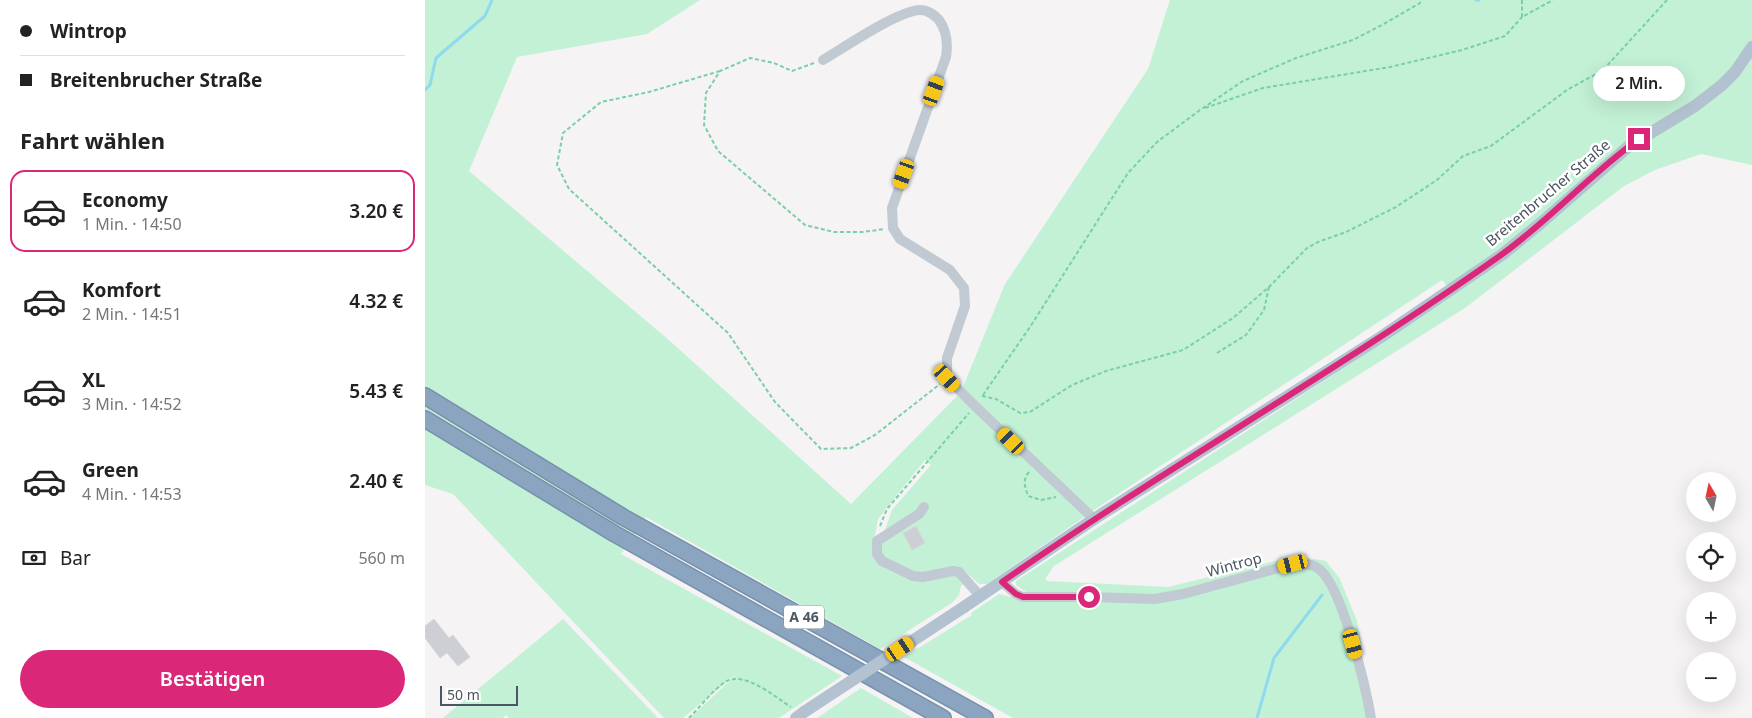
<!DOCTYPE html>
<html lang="de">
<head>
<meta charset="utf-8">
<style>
	:root { --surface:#fff; --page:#f2f2f2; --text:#222; --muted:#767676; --line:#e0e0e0; --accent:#db2777 }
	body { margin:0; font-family:"Noto Sans",sans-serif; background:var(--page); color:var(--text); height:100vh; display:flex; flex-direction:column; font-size:19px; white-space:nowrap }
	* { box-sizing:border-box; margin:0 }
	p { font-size:16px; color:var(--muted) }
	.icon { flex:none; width:28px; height:28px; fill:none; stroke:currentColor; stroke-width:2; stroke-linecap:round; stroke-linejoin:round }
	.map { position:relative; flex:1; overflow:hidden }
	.sheet { display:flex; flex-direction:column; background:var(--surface); width:425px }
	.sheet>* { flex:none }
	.banner { display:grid; align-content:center; height:110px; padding:0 20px; background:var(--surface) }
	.needle { width:32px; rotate:351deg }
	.buttons { position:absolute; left:1261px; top:472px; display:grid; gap:10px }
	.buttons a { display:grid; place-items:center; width:50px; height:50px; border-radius:50%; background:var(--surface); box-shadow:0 5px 20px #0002; font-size:25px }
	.scale { position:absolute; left:15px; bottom:12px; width:78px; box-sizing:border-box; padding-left:5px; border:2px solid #4a5661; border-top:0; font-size:14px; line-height:18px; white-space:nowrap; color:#4a5661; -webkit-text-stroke:4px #fff; paint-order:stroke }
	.end { position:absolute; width:22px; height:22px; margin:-11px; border:6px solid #db2777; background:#fff; box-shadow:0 0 0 2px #fff }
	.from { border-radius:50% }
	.bubble { position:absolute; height:35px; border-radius:18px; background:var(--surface); box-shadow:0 5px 20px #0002; font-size:16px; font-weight:600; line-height:35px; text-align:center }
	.car { position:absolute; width:15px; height:30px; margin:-15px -8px; border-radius:6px; box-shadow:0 0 4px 1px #0007; background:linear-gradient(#f5c518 24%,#345 0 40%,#f5c518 0 76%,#345 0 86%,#f5c518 0) }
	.banner b { display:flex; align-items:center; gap:18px; height:48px; font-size:19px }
	.banner b+b { border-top:1px solid var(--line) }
	.banner i { width:12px; height:12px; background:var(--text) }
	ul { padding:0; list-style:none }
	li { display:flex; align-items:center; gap:15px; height:82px; margin:0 10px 8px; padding:0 10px; border:2px solid transparent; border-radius:15px }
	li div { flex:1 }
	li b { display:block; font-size:19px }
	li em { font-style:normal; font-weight:600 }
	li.current { border-color:var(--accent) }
	li>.icon { width:45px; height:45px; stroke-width:1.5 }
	h2 { padding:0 20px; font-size:22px; line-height:60px }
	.pay { display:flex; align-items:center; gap:12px; height:55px; padding:0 20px; font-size:19px }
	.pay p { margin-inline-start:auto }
	.action { display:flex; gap:10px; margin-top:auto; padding:10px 20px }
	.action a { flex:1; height:58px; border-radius:30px; background:var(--accent); color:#fff; font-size:20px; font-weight:600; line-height:58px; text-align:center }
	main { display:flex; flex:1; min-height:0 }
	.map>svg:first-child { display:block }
	.green { fill:#c3f1d5 }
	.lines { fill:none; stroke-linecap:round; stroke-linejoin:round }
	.stream { stroke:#90daee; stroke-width:3 }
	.building { fill:#cdcfd5; stroke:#d7d9de }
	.highway-casing { stroke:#7690ad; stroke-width:18 }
	.path { stroke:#7ad0a6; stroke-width:2; stroke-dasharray:4 2.5; stroke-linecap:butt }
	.minor { stroke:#c1cad2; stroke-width:10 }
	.major { stroke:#b3c2d1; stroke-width:12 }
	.highway { stroke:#8ba5c1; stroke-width:15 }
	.major-bridge { stroke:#b3c2d1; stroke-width:12 }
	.route { stroke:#db2777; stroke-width:6 }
	.labels { text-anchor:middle; stroke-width:5; stroke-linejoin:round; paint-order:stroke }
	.shield { fill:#fff; stroke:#808990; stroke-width:1 }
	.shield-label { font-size:14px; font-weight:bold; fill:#4a5661 }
	.street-label { font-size:15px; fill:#4a5661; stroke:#fff }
</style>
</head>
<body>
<main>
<section class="sheet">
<div class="banner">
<b><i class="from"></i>Wintrop</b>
<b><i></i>Breitenbrucher Straße</b>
</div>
<h2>Fahrt wählen</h2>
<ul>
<li class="current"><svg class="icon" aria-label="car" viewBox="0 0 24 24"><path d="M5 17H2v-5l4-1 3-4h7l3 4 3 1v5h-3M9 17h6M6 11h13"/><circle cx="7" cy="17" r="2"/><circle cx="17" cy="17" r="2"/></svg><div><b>Economy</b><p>1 Min. · 14:50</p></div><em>3.20 €</em></li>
<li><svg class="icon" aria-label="car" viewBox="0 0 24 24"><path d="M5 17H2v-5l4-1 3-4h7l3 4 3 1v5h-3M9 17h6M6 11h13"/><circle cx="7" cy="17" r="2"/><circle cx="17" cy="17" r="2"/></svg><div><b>Komfort</b><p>2 Min. · 14:51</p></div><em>4.32 €</em></li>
<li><svg class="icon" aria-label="car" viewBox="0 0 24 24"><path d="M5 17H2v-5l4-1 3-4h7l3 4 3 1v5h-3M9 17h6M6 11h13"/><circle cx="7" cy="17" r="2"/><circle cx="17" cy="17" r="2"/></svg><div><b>XL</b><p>3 Min. · 14:52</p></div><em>5.43 €</em></li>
<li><svg class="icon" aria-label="car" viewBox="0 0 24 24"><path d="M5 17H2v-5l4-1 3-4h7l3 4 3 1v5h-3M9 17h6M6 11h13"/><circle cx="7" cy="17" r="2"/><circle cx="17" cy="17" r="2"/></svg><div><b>Green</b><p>4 Min. · 14:53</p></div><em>2.40 €</em></li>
</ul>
<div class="pay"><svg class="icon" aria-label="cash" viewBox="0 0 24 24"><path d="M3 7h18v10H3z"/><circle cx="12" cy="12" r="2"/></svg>Bar<p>560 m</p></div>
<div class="action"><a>Bestätigen</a></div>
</section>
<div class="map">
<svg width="1327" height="718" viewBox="0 0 1327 718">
	<rect width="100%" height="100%" fill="#f5f3f3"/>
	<path class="green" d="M0,0H275L222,34L92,57L44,171L245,341L426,504L536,392L580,284L723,69L745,0H1327V165L1276,154L1230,170L1199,186L1040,308L629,566L620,579L622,581L743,587L871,556L901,561L915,579L932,621L937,645L931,646L928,652L943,718H588L479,657L547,615L546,613L574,594L590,598L601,592L591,585V581C737,485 885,392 1029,294L1017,280L672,508L562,584H554L542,573L530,569L490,573L464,562L456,552V541L467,510L506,465L500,460L453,519L449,541L450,554L460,568L488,579L529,575L537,579L539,584L536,586L534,595L528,602L455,649L221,517L196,554L417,676L354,718H265L313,673L258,718H239L28,494L0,485Z
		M138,619L233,718H84L81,715L78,718H18Z
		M436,688L488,718H392Z"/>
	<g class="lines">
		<path class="stream" d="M1051,0H1054
			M0,90L5,85L11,58L60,16L67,0
			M832,718L849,658L897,595"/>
	</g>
	<path class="building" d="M491,526L500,543L487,550L478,533Z
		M9,619L24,638L28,635L45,657L33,666L22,653L15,658L0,638V626Z"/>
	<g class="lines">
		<defs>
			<path id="highway" d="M0,396L198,517L560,718
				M0,419L190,534L518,718"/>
		</defs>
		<use href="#highway" class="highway-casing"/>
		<path class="path" d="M1097,0V17L1128,0
			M389,63L367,71L349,63L325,58L295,71L281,93L279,125L293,151L380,225L409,232H438L460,229
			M295,71L224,92L176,102L138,133L132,165L144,189L303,333L350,402L396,449L426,448L450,435L515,384
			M780,108L838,88L965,67L1037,50L1080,36L1097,17
			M792,353L821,335L839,310L844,287
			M558,395L605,327L703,173L732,142L775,110L818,81L871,58L928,40L957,25L995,3L996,0
			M557,396L571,399L595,413L605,412L647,385L681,371L758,350L808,318L844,287L882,248L893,242L921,232L971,207L1012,180L1038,156L1066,146L1142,90L1178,70L1242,0
			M604,472C597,480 600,487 603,496L616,500L631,497
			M455,526L462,509L544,413
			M264,718C275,707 288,690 300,682C319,670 350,697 366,707"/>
		<path class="minor" d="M398,60C420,47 471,12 494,10C501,9 510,15 514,20C522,31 523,44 521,57L467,208L468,228L475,239L525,270L539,288L540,306L522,358V378L550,406L669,519
			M499,507L494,514L452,541V554L457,561L488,576L498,577L528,571L534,572L555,596
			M577,582L591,594L598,597H664L730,599L758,594L868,564C877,564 887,563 894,569C917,586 941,688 946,718"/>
		<path class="major" d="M539,607L669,519L956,337L1078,254L1117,222L1204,146L1270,106L1297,85L1310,72L1327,47
			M371,718L379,712"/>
		<use href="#highway" class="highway"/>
		<path class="major-bridge" d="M379,712L539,607"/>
	</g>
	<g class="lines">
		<path class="route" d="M664,597H598L591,594L577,582C740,468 914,370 1076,255C1125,220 1165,174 1214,139"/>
	</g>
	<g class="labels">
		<rect class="shield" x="359" y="605.5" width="40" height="23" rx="4"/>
		<g class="shield-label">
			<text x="379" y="622">A 46</text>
		</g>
		<g class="street-label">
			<text transform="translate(1123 193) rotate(-40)" y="5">Breitenbrucher Straße</text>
			<text transform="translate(809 565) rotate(-15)" y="5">Wintrop</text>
		</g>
	</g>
</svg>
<div class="buttons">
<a><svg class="needle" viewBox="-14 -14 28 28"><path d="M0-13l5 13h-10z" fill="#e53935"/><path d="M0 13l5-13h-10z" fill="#767676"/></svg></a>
<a><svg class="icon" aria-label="locate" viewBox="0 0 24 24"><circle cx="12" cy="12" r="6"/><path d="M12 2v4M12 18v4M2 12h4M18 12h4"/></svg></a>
<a>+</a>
<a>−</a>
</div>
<div class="scale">50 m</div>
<i class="end from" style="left:664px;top:597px"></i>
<i class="end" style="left:1214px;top:139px"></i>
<div class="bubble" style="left:1168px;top:66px;width:92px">2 Min.</div>
<i class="car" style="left:509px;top:91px;rotate:20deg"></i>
<i class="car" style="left:479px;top:174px;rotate:200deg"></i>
<i class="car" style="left:522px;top:378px;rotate:138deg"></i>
<i class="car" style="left:586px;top:441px;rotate:314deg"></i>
<i class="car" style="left:868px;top:564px;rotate:256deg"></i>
<i class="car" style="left:928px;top:644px;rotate:165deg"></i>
<i class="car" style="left:475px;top:649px;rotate:56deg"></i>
</div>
</main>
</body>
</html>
